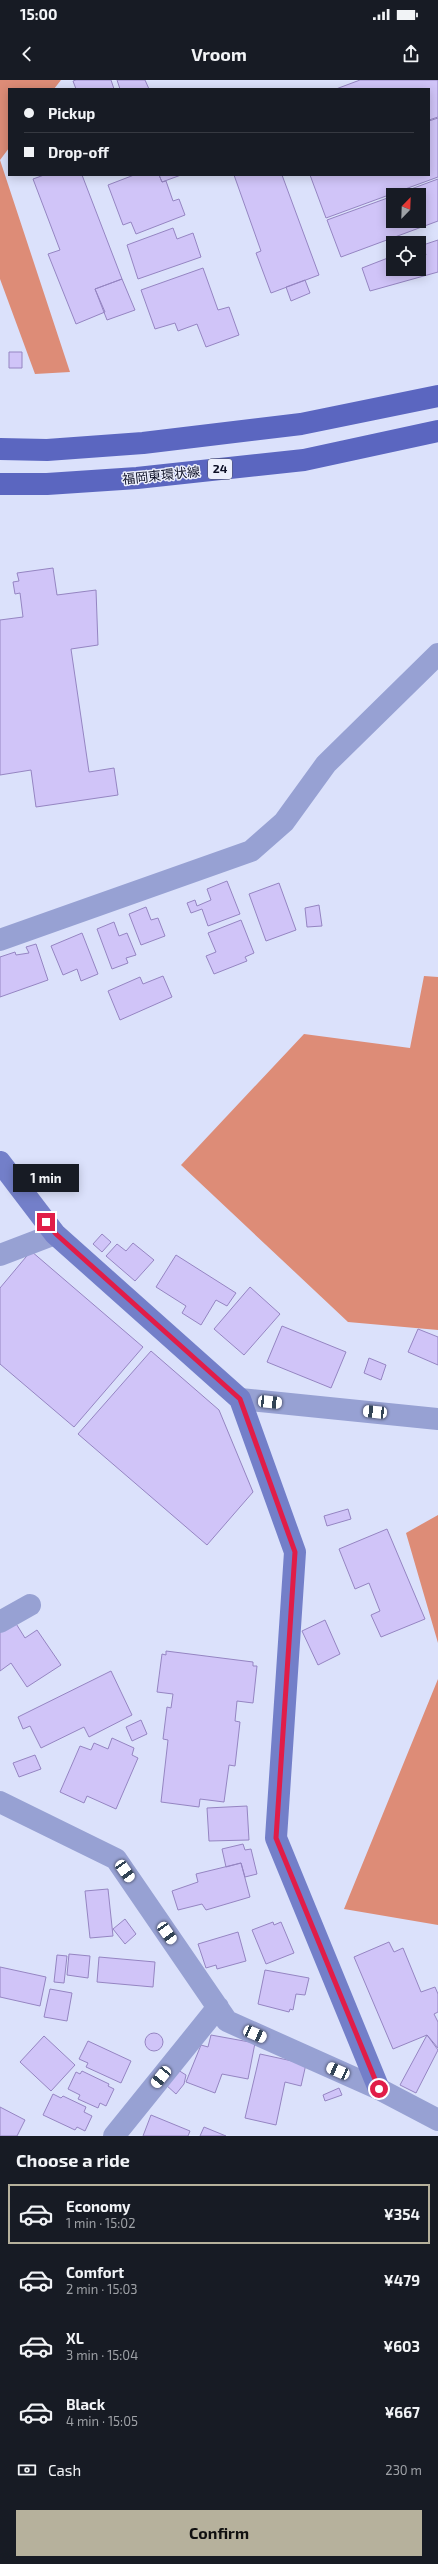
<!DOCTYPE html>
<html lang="en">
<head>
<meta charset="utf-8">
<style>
	:root { --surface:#171b24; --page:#242831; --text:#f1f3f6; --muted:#9ea1a6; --line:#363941; --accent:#b6b19c }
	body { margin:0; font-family:"Exo 2","Noto Sans JP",sans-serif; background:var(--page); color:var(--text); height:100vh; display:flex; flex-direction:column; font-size:15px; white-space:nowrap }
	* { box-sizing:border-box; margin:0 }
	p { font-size:13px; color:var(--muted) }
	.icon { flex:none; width:22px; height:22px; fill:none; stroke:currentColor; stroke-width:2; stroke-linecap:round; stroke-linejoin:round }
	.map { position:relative; height:2056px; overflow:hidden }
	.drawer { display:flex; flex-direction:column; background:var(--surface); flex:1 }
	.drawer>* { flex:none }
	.guide { position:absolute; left:8px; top:8px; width:422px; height:88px; border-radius:0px; box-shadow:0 2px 10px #0003; display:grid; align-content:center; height:88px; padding:0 16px; background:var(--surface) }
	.needle { width:26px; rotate:23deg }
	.tools { position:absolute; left:386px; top:108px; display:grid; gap:8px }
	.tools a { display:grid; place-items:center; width:40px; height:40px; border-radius:0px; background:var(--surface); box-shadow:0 2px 10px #0003; font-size:20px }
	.end { position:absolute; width:18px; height:18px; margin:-9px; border:5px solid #e11d48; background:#fff; box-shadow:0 0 0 2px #fff }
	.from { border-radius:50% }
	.bubble { position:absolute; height:28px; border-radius:0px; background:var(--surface); box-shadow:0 2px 10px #0003; font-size:13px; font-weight:700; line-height:28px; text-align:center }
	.car { position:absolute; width:12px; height:24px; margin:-12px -6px; border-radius:5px; box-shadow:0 0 3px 1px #0007; background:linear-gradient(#fff 24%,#345 0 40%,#fff 0 76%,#345 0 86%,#fff 0) }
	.guide b { display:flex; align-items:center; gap:14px; height:38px; font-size:15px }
	.guide b+b { border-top:1px solid var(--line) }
	.guide i { width:10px; height:10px; background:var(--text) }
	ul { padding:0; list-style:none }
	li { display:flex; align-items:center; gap:12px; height:60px; margin:0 8px 6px; padding:0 8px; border:2px solid transparent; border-radius:0px }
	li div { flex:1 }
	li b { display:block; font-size:15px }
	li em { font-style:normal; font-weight:700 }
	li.active { border-color:var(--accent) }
	li>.icon { width:36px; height:36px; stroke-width:1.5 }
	h2 { padding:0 16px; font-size:18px; line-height:48px }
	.pay { display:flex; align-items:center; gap:10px; height:44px; padding:0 16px; font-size:15px }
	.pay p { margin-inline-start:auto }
	.primary-button { display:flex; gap:8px; margin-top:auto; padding:8px 16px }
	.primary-button a { flex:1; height:46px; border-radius:0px; background:var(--accent); color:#111; font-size:16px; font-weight:700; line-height:46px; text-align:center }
	.status { display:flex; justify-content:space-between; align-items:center; height:28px; padding:0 20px; background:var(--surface); direction:ltr }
	.status svg { height:11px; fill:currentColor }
	header { display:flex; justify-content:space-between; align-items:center; height:52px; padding:0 16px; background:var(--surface); font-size:18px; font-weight:700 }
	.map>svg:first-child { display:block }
	.forest { fill:#dd8c77 }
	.building { fill:#d0c4f8; stroke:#9585c2 }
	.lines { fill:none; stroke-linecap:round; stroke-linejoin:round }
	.street { stroke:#97a1d3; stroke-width:22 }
	.secondary { stroke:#737fc9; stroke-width:22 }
	.primary { stroke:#5b66c0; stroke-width:22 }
	.route { stroke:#e11d48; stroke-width:5 }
	.labels { text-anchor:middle; stroke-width:3; stroke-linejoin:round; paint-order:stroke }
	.shield { fill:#eceffc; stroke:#505366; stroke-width:1 }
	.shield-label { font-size:12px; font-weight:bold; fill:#0d1026 }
	.street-label { font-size:13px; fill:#0d1026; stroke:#eceffc }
</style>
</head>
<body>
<div class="status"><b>15:00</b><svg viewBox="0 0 49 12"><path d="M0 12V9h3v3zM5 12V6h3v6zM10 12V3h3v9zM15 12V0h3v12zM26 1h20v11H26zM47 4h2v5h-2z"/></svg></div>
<header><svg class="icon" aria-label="back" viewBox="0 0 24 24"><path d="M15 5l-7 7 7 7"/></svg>Vroom<svg class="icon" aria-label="share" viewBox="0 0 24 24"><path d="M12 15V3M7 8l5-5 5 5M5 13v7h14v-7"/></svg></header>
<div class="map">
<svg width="438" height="2056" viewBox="0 0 438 2056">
	<rect width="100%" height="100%" fill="#dbe1fb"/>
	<path class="forest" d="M0,0H61L54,9H9V68L0,80L70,292L35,294L0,199Z
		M424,896L438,897V1250L348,1242L181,1085L304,954L410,968Z
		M438,1435V1563L406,1453Z
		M438,1599V1845L344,1829Z"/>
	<path class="building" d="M76,0H111L114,9H76L73,1Z
		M117,0H145L149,9H120Z
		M360,0H438V37L429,40V9H336Z
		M438,38V97L326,138L310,95H429V41Z
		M44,95H82L122,199L95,209L105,232L76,244L48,174L60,170L33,99Z
		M134,95H159L162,102L166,101L173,121L179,119L185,135L136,154L131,142L123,145L108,105Z
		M159,95H181L162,102Z
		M234,95H282L319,195L271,213L256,173L261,171Z
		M438,99V141L341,177L327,140L393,116V141H419V115H395Z
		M173,148L177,159L193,153L201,177L138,199L127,165Z
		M438,160V192L370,211L362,188L393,176V189H419V177L426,175L423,165Z
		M203,188L218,230L229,227L239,255L206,267L197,244L178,251L175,243L155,249L141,210Z
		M122,199L135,230L107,240L95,209Z
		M305,200L310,213L291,221L286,207Z
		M9,272H22V288H9Z
		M53,488L57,515L96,510L98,565L71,569L89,692L114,688L118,715L36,727L31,690L0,695V540L23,537L20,513L15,514L13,502L19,501L17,493Z
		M227,801L240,834L208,846L202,829L191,833L187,823L195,820L197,826L211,820L207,809Z
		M279,803L296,850L266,861L249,814Z
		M319,825L322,846L307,847L305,828Z
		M146,827L151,840L158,838L165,856L141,865L129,834Z
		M241,840L254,873L245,877L247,881L214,894L206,876L216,872L208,853Z
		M114,842L119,856L127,853L136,875L126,878L128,883L112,889L97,849Z
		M82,853L98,894L81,901L77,889L63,895L51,866Z
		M36,864L48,900L0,917V877L15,872L16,875L29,873L26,867Z
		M163,896L172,917L120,940L108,911L140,897L143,904Z
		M102,1154L111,1162L102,1172L93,1164Z
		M133,1163L154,1180L135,1201L106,1176L117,1164L126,1171Z
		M31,1171L143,1267L74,1347L0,1284V1208Z
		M176,1175L236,1213L227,1226L216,1220L201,1245L182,1233L186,1226L156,1207Z
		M250,1207L280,1234L244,1275L214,1249Z
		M282,1246L346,1272L331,1308L267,1282Z
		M418,1249L438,1257V1285L408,1272Z
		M151,1271L219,1330L253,1412L207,1465L78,1354Z
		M369,1278L386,1285L381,1300L364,1293Z
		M348,1429L351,1439L327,1446L324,1436Z
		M387,1449L425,1539L381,1557L371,1535L380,1531L369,1503L355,1509L339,1469Z
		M325,1540L340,1574L318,1585L302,1551Z
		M15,1542L25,1558L37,1550L61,1585L27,1607L11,1583L0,1591V1552Z
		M166,1571L253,1582V1586H257L253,1623L237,1621L235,1641L240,1642L235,1686L229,1685L224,1722L200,1719L199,1727L161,1722L168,1660L163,1659L167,1627L171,1628L173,1614L157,1612L162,1574L166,1575Z
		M111,1591L132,1635L89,1657L84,1647L41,1668L30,1646L23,1649L18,1637Z
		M141,1640L147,1654L132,1661L126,1647Z
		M112,1658L134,1668L132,1675L138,1678L116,1729L87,1716L84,1723L60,1712L80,1666L91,1670L94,1663L108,1669Z
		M35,1675L41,1689L19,1697L13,1683Z
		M247,1726L249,1760L209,1761L207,1728Z
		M243,1764L245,1770L251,1769L257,1794L245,1797L241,1783L226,1787L222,1769Z
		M241,1783L250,1817L206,1830L202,1824L178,1830L172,1811L198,1802L196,1794Z
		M108,1809L113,1856L90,1858L85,1811Z
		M125,1839L136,1854L125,1864L113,1849Z
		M273,1842L274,1845L281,1842L294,1873L266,1884L252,1850Z
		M238,1852L246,1881L217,1889L216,1885L206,1888L198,1864Z
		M389,1862L394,1872L403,1868L421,1912L435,1907L438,1914V1932L434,1934L438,1942V1968L427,1955L393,1969L354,1877Z
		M69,1874L90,1876L88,1898L67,1895Z
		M57,1875L67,1876L64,1903L54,1902Z
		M99,1877L155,1882L153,1907L97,1902Z
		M0,1887L46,1897L40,1926L0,1917Z
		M265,1890L309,1898L305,1915L296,1914L293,1930L290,1929L289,1932L258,1924Z
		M50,1909L72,1913L67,1941L44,1937Z
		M145 1962a9 9 0 1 1 18 0a9 9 0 1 1-18 0Z
		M211,1955L255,1963L248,1999L222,1994L215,2013L186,2002L201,1965L208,1967Z
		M427,1955L438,1970L416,2013L400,2005Z
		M44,1956L75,1985L51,2011L20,1982Z
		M88,1961L131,1981L121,2003L86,1987L88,1983L79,1979Z
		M260,1974L306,1984L301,2006L285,2002L276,2045L245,2038Z
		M178,1990L186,1995L184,2004L176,2014L166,2005Z
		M82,1991L109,2004L108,2006L114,2009L106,2026L100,2023L98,2028L78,2019L80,2015L68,2009L76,1992L80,1994Z
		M339,2008L342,2015L325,2021L323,2015Z
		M53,2014L61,2018L63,2016L86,2027L84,2032L92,2036L85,2051L77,2047L75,2050L43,2035Z
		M0,2027L25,2040L17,2056H0Z
		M151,2035L190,2051L188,2056H143Z
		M204,2047L226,2056H200Z"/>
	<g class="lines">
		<path class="street" d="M0,860L251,771L284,742L326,684L438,574
			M0,1175L55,1154
			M240,1319L438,1339
			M0,1542L30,1525
			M0,1722L116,1779L227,1941L379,2009L438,2040
			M114,2056L218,1927"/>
		<path class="secondary" d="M0,1082L55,1154L240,1319L295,1472L276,1758L379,2009"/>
		<path class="primary" d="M0,369L47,370L143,363L301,344L438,316
			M0,404H47L137,398L304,380L438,351"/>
	</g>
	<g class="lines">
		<path class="route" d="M46,1142L56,1154L240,1319L295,1472L276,1758L379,2009"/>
	</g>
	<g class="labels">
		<rect class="shield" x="208" y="379" width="24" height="20" rx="3"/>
		<g class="shield-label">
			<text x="220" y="393">24</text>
		</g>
		<g class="street-label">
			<text transform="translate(161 395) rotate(-6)" y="5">福岡東環状線</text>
		</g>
	</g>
</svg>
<div class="tools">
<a><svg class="needle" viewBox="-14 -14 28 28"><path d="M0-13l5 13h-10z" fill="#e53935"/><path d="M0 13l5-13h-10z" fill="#9ea1a6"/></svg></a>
<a><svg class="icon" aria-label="locate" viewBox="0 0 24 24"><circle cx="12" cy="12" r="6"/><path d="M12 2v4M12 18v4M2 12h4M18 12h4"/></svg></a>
</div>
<i class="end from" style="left:379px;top:2009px"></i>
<i class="end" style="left:46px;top:1142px"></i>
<div class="bubble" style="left:13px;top:1084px;width:66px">1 min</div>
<i class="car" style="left:270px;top:1322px;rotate:96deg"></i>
<i class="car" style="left:375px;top:1332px;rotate:276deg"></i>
<i class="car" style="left:125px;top:1791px;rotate:145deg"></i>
<i class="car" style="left:167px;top:1853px;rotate:145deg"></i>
<i class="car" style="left:255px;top:1954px;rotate:114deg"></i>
<i class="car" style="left:338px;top:1991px;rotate:294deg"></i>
<i class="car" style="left:161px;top:1997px;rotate:219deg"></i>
<div class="guide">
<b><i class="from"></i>Pickup</b>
<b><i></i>Drop-off</b>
</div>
</div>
<section class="drawer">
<h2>Choose a ride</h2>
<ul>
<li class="active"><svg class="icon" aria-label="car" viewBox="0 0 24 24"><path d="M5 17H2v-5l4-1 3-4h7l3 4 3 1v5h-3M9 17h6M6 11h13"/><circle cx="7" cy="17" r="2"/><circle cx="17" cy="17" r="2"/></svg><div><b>Economy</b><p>1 min · 15:02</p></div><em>¥354</em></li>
<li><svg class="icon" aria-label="car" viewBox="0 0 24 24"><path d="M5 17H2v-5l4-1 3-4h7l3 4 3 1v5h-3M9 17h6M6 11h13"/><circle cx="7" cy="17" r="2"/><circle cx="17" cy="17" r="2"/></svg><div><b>Comfort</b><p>2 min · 15:03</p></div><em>¥479</em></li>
<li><svg class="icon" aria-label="car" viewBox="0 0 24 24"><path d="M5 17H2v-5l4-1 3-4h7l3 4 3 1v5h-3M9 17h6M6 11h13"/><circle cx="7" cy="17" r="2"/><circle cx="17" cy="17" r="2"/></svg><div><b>XL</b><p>3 min · 15:04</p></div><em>¥603</em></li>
<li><svg class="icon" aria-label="car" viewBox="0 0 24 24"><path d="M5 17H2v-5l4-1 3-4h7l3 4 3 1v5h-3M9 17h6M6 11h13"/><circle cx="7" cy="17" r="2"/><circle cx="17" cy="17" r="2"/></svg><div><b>Black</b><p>4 min · 15:05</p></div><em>¥667</em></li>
</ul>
<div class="pay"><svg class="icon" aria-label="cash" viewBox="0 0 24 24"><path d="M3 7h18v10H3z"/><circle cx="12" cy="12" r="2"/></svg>Cash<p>230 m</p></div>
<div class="primary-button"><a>Confirm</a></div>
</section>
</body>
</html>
